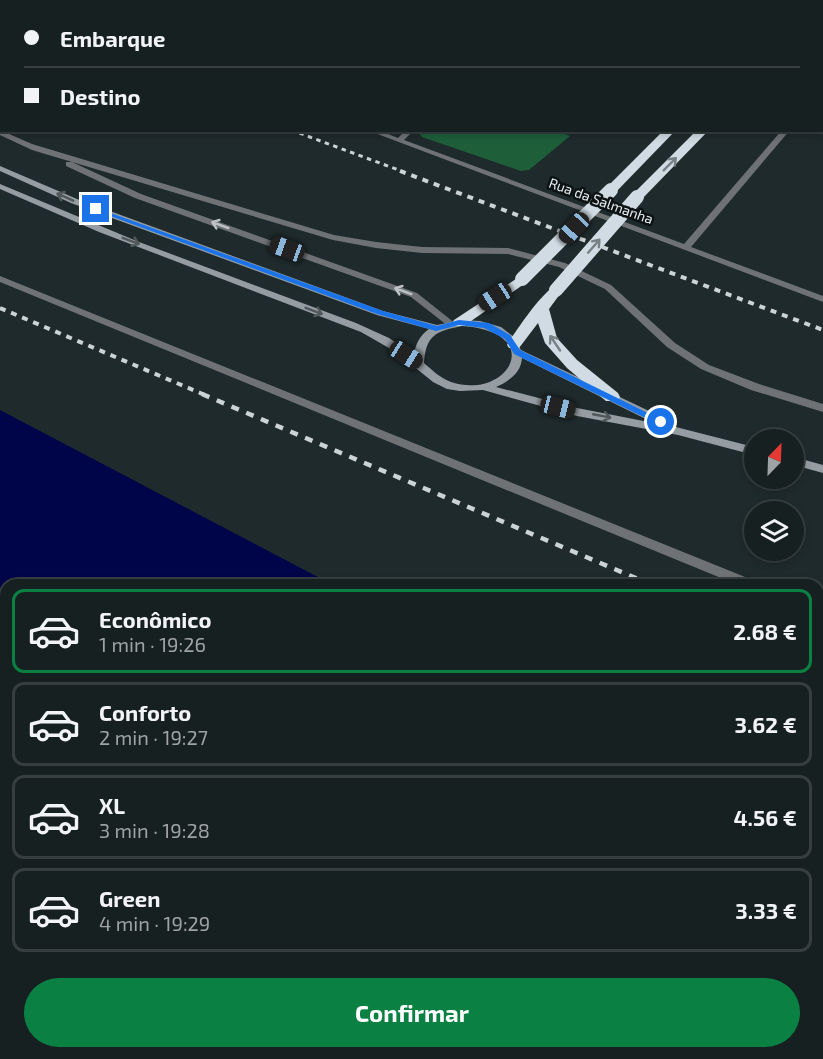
<!DOCTYPE html>
<html lang="pt">
<head>
<meta charset="utf-8">
<style>
	:root { --surface:#172021; --page:#242d2e; --text:#f1f3f6; --muted:#9ea3a5; --line:#363e3f; --accent:#0b8043 }
	body { margin:0; font-family:"Exo 2",sans-serif; background:var(--page); color:var(--text); height:100vh; display:flex; flex-direction:column; font-size:22px; white-space:nowrap }
	* { box-sizing:border-box; margin:0 }
	p { font-size:20px; color:var(--muted) }
	.icon { flex:none; width:33px; height:33px; fill:none; stroke:currentColor; stroke-width:2; stroke-linecap:round; stroke-linejoin:round }
	.map { position:relative; flex:1; overflow:hidden }
	.panel { position:absolute; left:0px; top:579px; width:824px; height:480px; display:flex; flex-direction:column; background:var(--surface); border-radius:18px 18px 0 0; box-shadow:0 3px 9px #0003,0 0 0 2px var(--line) }
	.panel>* { flex:none }
	.top-card { position:absolute; left:0px; top:0px; width:824px; height:132px; box-shadow:0 3px 9px #0003,0 0 0 2px var(--line); display:grid; align-content:center; height:132px; padding:0 24px; background:var(--surface) }
	.needle { width:39px; rotate:23deg }
	.buttons { position:absolute; left:744px; top:429px; display:grid; gap:12px }
	.buttons a { display:grid; place-items:center; width:60px; height:60px; border-radius:50%; background:var(--surface); box-shadow:0 3px 9px #0003,0 0 0 2px var(--line); font-size:30px }
	.end { position:absolute; width:27px; height:27px; margin:-14px; border:8px solid #1a73e8; background:#fff; box-shadow:0 0 0 3px #fff }
	.from { border-radius:50% }
	.car { position:absolute; width:18px; height:36px; margin:-18px -9px; border-radius:8px; box-shadow:0 0 4px 2px #0007; background:linear-gradient(#222 24%,#8ab4d8 0 40%,#222 0 76%,#8ab4d8 0 86%,#222 0) }
	.top-card b { display:flex; align-items:center; gap:21px; height:57px; font-size:22px }
	.top-card b+b { border-top:2px solid var(--line) }
	.top-card i { width:15px; height:15px; background:var(--text) }
	ul { padding:10px 0 0; list-style:none }
	li { display:flex; align-items:center; gap:18px; height:84px; margin:0 12px 9px; padding:0 12px; border:3px solid var(--line); border-radius:12px }
	li div { flex:1 }
	li b { display:block; font-size:22px }
	li em { font-style:normal; font-weight:700 }
	li.active { border-color:var(--accent) }
	li>.icon { width:54px; height:54px; stroke-width:1.5 }
	.cta { display:flex; gap:12px; margin-top:auto; padding:12px 24px }
	.cta a { flex:1; height:69px; border-radius:36px; background:var(--accent); color:#fff; font-size:24px; font-weight:700; line-height:69px; text-align:center }
	.map>svg:first-child { display:block }
	.green { fill:#1e5f3a }
	.water { fill:#000449 }
	.lines { fill:none; stroke-linecap:round; stroke-linejoin:round }
	.lane { fill:#6e7275; fill-rule:evenodd }
	.street { fill:#6e7275; fill-rule:evenodd }
	.secondary { fill:#959da2; fill-rule:evenodd }
	.highway { fill:#d0dbe3; fill-rule:evenodd }
	.rail-far2 { stroke:#cbd3d5; stroke-width:3; stroke-dasharray:4.5 4.5; stroke-linecap:butt }
	.rail-far1 { stroke:#cbd3d5; stroke-width:4; stroke-dasharray:6 6; stroke-linecap:butt }
	.rail { stroke:#cbd3d5; stroke-width:4.5; stroke-dasharray:8 8; stroke-linecap:butt }
	.highway-bridge { stroke:#d0dbe3; stroke-width:14 }
	.oneway { stroke:#788185 }
	.oneway2 { stroke:#51585a }
	.oneway3 { stroke:#bdc3c5 }
	.route { fill:#1a73e8 }
	.labels { text-anchor:middle; stroke-width:5; stroke-linejoin:round; paint-order:stroke }
	.far-street-label { font-size:14px; fill:#e7eef0; stroke:#0d1213 }
</style>
</head>
<body>
<div class="map">
<svg width="823" height="1059" viewBox="0 0 823 1059">
	<rect width="100%" height="100%" fill="#1f2a2c"/>
	<path class="green" d="M422,130H556L570,136L529,170L521,171L422,137L419,133Z"/>
	<path class="water" d="M0,410L333,585H6V1053H818V839L823,842V1059H0Z"/>
	<g class="lines">
		<path class="lane" d="M0,276L755,581L757,585H738L0,282Z
			M818,607L823,608V619L818,617Z"/>
		<path class="street" d="M27,0H33L26,2Z
			M71,0H81L68,2Z
			M0,130L32,144L334,235L376,242L422,247L508,248L565,263L611,285L675,343L709,365L759,384L823,404V412L751,390L701,369L667,347L605,289L559,267L508,254L422,253L376,248L333,240L32,150L0,135Z
			M367,130H378L398,138L406,130H414L404,140L684,244L782,130H790L691,247L823,296V302Z
			M66,162H72L141,194L417,293L456,324L454,326H448L411,297L135,198L66,166Z"/>
		<path class="secondary" d="M0,166L77,199L383,311L437,325L462,320L480,321L501,327L514,337L521,350L668,420V425L754,447V455L678,435L577,416L483,390L460,391L447,389L433,382L396,352L361,332L99,232L0,189V184L139,242L356,323L389,338L414,355C415,345 420,335 429,329L377,315L71,203L0,171ZM462,326C548,332 508,401 451,382C440,378 432,370 424,363C426,335 436,331 462,326ZM522,358L654,423L577,408L496,387C509,381 521,373 522,358Z
			M794,457L823,465V473L794,465Z"/>
		<path class="highway" d="M746,0H756V2H747Z
			M799,0H809L798,2Z
			M823,1V8H822V2Z
			M822,36H823V42H822Z
			M664,130H676L615,193H607L605,190L607,187Z
			M697,130H709L641,200H633L631,197L633,194Z
			M522,275L529,279L527,282L464,326H454L452,323L454,320Z
			M556,286L563,290L549,309L557,338L577,360L618,393L620,397L618,401H606L567,368L545,343L538,323L519,348H509L507,345C515,332 544,289 556,286Z"/>
		<path class="rail-far2" d="M291,130L404,172"/>
		<path class="rail-far1" d="M400,171L823,330
			M0,308L205,395"/>
		<path class="rail" d="M202,394L652,585
			M818,655L823,657"/>
		<path class="highway-bridge" d="M522,279L611,190
			M556,290L637,197"/>
	</g>
	<defs><path id="oneway-shaft" d="M-6 0H5M1.5-3L5.5 0L1.5 3" fill="none" stroke-width="1.6" stroke-linecap="round" stroke-linejoin="round" transform="scale(1.5)"/></defs>
	<g class="oneway">
		<use href="#oneway-shaft" transform="translate(670 164) rotate(-45)"/>
		<use href="#oneway-shaft" transform="translate(594 246) rotate(-49)"/>
		<use href="#oneway-shaft" transform="translate(555 343) rotate(-124)"/>
	</g>
	<g class="oneway2">
		<use href="#oneway-shaft" transform="translate(65 197) rotate(-156)"/>
		<use href="#oneway-shaft" transform="translate(131 241) rotate(21)"/>
		<use href="#oneway-shaft" transform="translate(314 311) rotate(21)"/>
		<use href="#oneway-shaft" transform="translate(602 416) rotate(11)"/>
	</g>
	<g class="oneway3">
		<use href="#oneway-shaft" transform="translate(220 225) rotate(-160)"/>
		<use href="#oneway-shaft" transform="translate(403 291) rotate(-160)"/>
	</g>
	<path class="route" d="M94,207L383,311L437,326L459,320L489,323L510,335L520,350L666,422L658,424L514,354L505,339L484,328L459,325L436,331L377,314L94,210Z"/>
	<g class="labels">
		<g class="far-street-label">
			<text transform="translate(601 201) rotate(20)" y="5">Rua da Salmanha</text>
		</g>
	</g>
</svg>
<div class="buttons">
<a><svg class="needle" viewBox="-14 -14 28 28"><path d="M0-13l5 13h-10z" fill="#e53935"/><path d="M0 13l5-13h-10z" fill="#9ea3a5"/></svg></a>
<a><svg class="icon" aria-label="layers" viewBox="0 0 24 24"><path d="M12 4l9 5-9 5-9-5zM3 14l9 5 9-5"/></svg></a>
</div>
<i class="end from" style="left:661px;top:422px"></i>
<i class="end" style="left:96px;top:209px"></i>
<i class="car" style="left:574px;top:228px;rotate:223deg"></i>
<i class="car" style="left:287px;top:249px;rotate:290deg"></i>
<i class="car" style="left:495px;top:297px;rotate:237deg"></i>
<i class="car" style="left:406px;top:355px;rotate:122deg"></i>
<i class="car" style="left:558px;top:407px;rotate:104deg"></i>
<div class="top-card">
<b><i class="from"></i>Embarque</b>
<b><i></i>Destino</b>
</div>
<section class="panel">
<ul>
<li class="active"><svg class="icon" aria-label="car" viewBox="0 0 24 24"><path d="M5 17H2v-5l4-1 3-4h7l3 4 3 1v5h-3M9 17h6M6 11h13"/><circle cx="7" cy="17" r="2"/><circle cx="17" cy="17" r="2"/></svg><div><b>Econômico</b><p>1 min · 19:26</p></div><em>2.68 €</em></li>
<li><svg class="icon" aria-label="car" viewBox="0 0 24 24"><path d="M5 17H2v-5l4-1 3-4h7l3 4 3 1v5h-3M9 17h6M6 11h13"/><circle cx="7" cy="17" r="2"/><circle cx="17" cy="17" r="2"/></svg><div><b>Conforto</b><p>2 min · 19:27</p></div><em>3.62 €</em></li>
<li><svg class="icon" aria-label="car" viewBox="0 0 24 24"><path d="M5 17H2v-5l4-1 3-4h7l3 4 3 1v5h-3M9 17h6M6 11h13"/><circle cx="7" cy="17" r="2"/><circle cx="17" cy="17" r="2"/></svg><div><b>XL</b><p>3 min · 19:28</p></div><em>4.56 €</em></li>
<li><svg class="icon" aria-label="car" viewBox="0 0 24 24"><path d="M5 17H2v-5l4-1 3-4h7l3 4 3 1v5h-3M9 17h6M6 11h13"/><circle cx="7" cy="17" r="2"/><circle cx="17" cy="17" r="2"/></svg><div><b>Green</b><p>4 min · 19:29</p></div><em>3.33 €</em></li>
</ul>
<div class="cta"><a>Confirmar</a></div>
</section>
</div>
</body>
</html>
